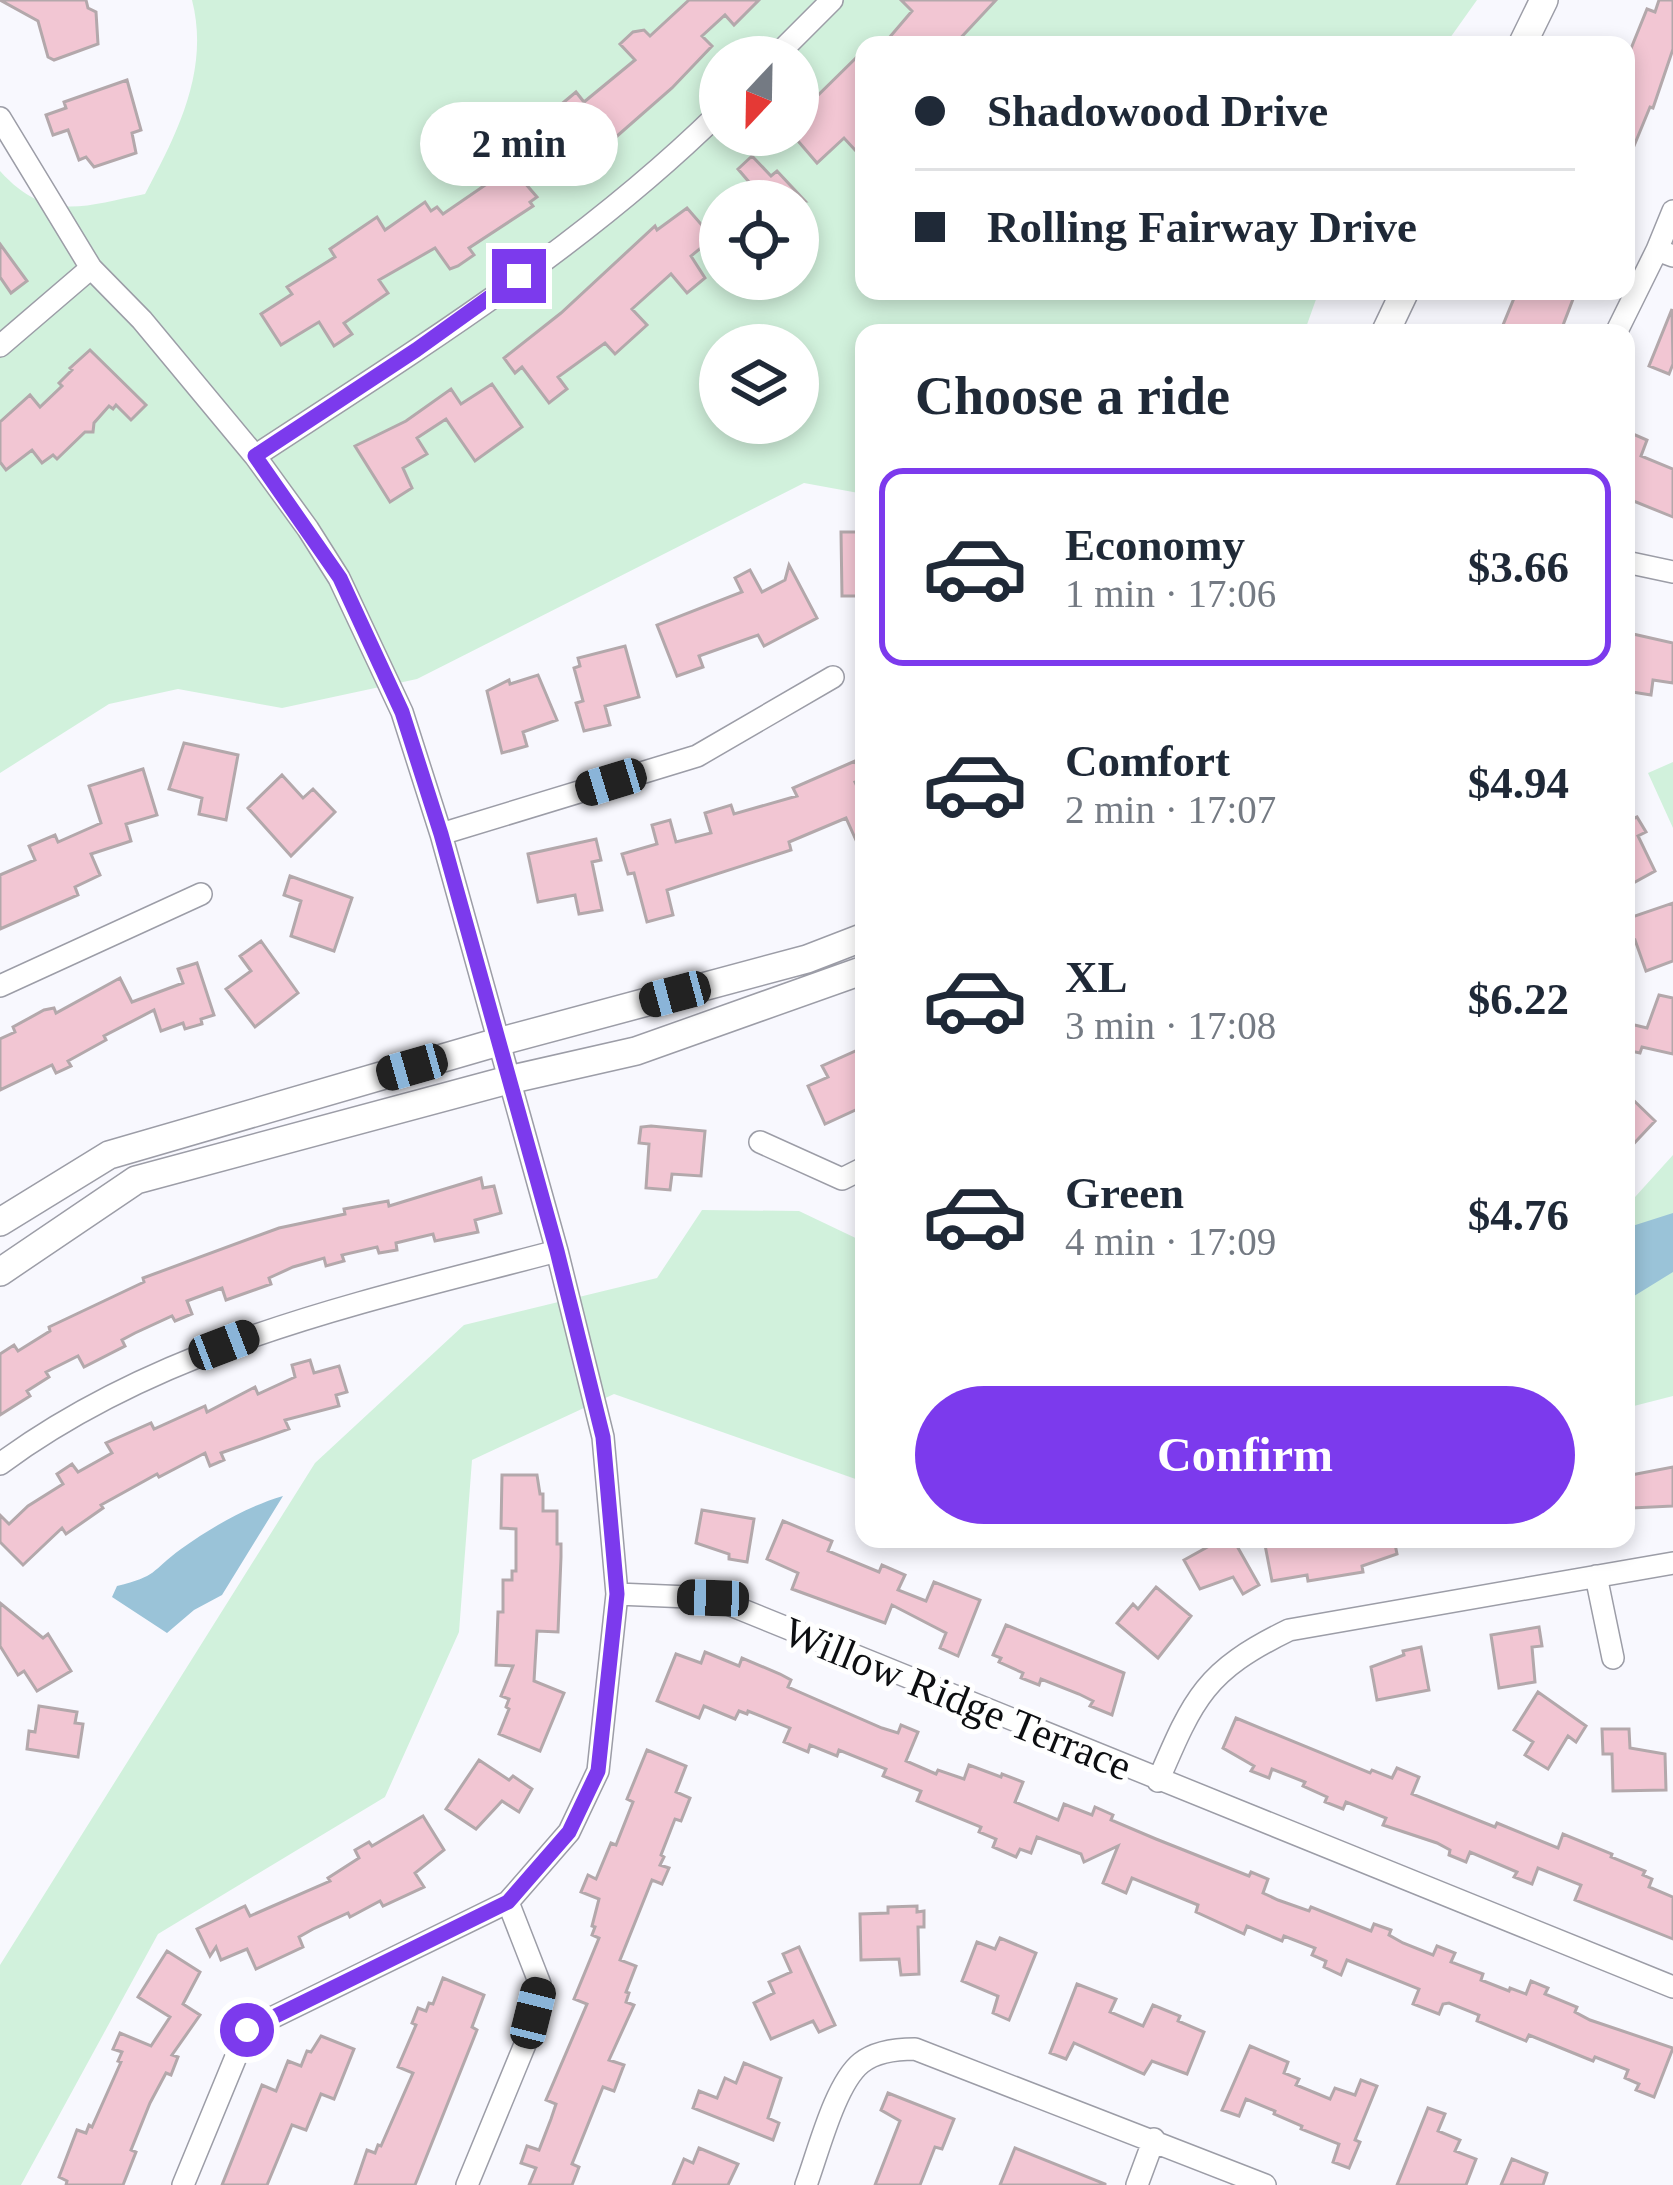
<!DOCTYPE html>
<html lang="en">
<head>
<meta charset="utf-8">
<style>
	:root { --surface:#fff; --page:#f2f2f3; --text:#1f2937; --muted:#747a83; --line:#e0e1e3; --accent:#7c3aed }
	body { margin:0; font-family:Georgia,serif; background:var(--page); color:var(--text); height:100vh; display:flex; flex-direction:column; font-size:45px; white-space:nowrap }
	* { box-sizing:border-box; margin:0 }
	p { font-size:39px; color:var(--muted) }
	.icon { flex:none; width:66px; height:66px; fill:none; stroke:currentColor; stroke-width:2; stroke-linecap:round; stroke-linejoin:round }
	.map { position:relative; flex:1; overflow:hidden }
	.drawer { position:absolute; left:855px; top:324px; width:780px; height:1224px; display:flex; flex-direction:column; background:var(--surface); border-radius:24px; box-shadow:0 6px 18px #0003 }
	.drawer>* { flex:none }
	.hud { position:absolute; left:855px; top:36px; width:780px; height:264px; border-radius:24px; box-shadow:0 6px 18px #0003; display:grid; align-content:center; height:264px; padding:0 60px; background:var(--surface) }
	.needle { width:78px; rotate:202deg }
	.buttons { position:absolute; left:699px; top:36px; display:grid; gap:24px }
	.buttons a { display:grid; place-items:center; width:120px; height:120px; border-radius:50%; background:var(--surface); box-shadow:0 6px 18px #0003; font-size:60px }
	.end { position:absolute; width:54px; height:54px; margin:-27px; border:15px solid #7c3aed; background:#fff; box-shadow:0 0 0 6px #fff }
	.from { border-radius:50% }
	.bubble { position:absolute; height:84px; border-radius:42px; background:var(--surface); box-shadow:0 6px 18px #0003; font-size:39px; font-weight:700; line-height:84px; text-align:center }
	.car { position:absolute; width:36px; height:72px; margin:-36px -18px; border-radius:15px; box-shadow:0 0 9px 3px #0007; background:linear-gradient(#222 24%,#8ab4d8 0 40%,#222 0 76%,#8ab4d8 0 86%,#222 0) }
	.hud b { display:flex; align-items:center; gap:42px; height:114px; font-size:45px }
	.hud b+b { border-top:3px solid var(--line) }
	.hud i { width:30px; height:30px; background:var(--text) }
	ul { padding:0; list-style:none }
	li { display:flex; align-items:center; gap:36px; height:198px; margin:0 24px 18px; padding:0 36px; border:6px solid transparent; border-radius:24px }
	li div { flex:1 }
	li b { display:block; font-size:45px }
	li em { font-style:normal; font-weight:700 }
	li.active { border-color:var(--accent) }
	li>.icon { width:108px; height:108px; stroke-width:1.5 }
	h2 { padding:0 60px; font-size:54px; line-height:144px }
	.cta { display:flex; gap:24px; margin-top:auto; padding:24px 60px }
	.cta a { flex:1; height:138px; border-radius:72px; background:var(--accent); color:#fff; font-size:48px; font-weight:700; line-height:138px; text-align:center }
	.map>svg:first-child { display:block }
	.green { fill:#d1f1dc; fill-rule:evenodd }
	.water { fill:#9ac3d8 }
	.building { fill:#f2c6d3; stroke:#b3a8ab; stroke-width:3 }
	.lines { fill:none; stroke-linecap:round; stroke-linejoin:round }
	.minor-casing { stroke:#9c9da7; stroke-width:24 }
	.tertiary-casing { stroke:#9c9da7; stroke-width:30 }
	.minor { stroke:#fff; stroke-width:21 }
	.tertiary { stroke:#fff; stroke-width:27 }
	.route { stroke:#7c3aed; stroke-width:15 }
	.labels { text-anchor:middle; stroke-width:10; stroke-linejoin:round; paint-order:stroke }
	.street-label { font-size:42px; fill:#0d0e11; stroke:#fff }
</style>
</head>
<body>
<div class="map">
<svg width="1673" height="2185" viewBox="0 0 1673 2185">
	<rect width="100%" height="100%" fill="#f8f8fe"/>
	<path class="green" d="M192,0H1477L1445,45H864V291H1319L1304,333H864V494L804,483L417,679L282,708L178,689L109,704L0,773V171C47,223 84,206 145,194C177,134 210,70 192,0ZM720,57H798V135H720ZM720,201H798V279H720ZM720,345H798V423H720Z
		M1673,762V828L1648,773Z
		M1673,1155V1396L1626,1408V1207Z
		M702,1210L799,1211L864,1242V1482L614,1394L472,1460L459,1632L385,1797L158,1934L21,2185H0V1965L315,1463L464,1325L657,1278Z"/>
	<path class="water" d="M1673,1213V1272L1626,1301V1228Z
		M283,1496L222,1595L194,1610L167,1633L112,1597L117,1586C158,1576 150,1572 181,1549C212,1527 246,1507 283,1496Z"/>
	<path class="building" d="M0,0H86L88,8L96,12L98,44L54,60L48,57L38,21Z
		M689,0H759L734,25L725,15L702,36L712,46L672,88L592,158L580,144L586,139L558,107L576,92L584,102L635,60L620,44L633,32L644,30L650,36Z
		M901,0H996L954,45H883L912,11Z
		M1659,0H1673V49L1653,108L1650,107L1627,163L1626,49L1630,51L1647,9L1655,12Z
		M864,50V142L855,150L844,138L817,163L798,141V115Z
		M127,80L141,130L132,133L136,153L94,167L86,157L79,160L68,130L53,135L46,115L66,108L64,102Z
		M516,114H525L556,150L524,182L537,197L530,202L533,206L469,248L474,255L458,266L450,269L435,248L379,280L388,293L344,323L352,334L334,346L319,322L281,345L261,314L292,294L287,287L335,257L330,249L377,217L385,230L425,202L431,211L437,207L443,214L494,179L466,147L481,135L486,140Z
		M752,156L771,176L777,171L805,201H729L749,182L738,169Z
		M687,208L713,238L691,256L705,278L687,293L671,274L632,309L647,325L615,354L605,343L558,377L567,389L549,403L522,367L515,373L504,358L561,313L655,226L657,230Z
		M0,244L27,281L11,293L0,277Z
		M1517,291H1567L1565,296L1573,299L1560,333H1508L1510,328L1503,325Z
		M1672,309L1673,364L1669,374L1649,366Z
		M90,350L146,405L131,420L116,405L113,409L109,406L94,423L93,432H85L57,459L53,455L42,463L32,450L6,470L0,462V422L30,395L40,407L62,386L59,383L72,370L70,368Z
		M492,384L522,427L475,461L446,419L417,438L427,454L403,468L412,488L390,502L355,446L406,421L451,389L461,404Z
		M1626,431L1647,440L1641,456L1673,469V517L1626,498Z
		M841,532H864V596H842Z
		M789,565L817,618L764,646L758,635L699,656L703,667L677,676L657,625L742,592L735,578L750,570L762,592L785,580Z
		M1633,634L1673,643V683L1653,680L1651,695L1626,691Z
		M625,646L639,697L605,706L610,725L584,731L576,703L583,701L574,668L580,666L578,658Z
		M538,675L557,720L523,732L527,746L502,753L487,691L509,680L510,684Z
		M184,743L238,755L226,820L199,814L202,798L169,789Z
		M855,761L863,779L855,782L864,802V858L846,818L789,842L791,850L667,890L673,915L647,922L634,873L628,874L622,854L657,844L652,825L670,820L676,842L711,833L705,813L731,805L734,814L797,796L793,788Z
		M143,769L157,815L126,824L131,841L91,854L100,875L75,887L78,895L0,929V875L35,860L29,846L55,835L58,842L101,823L89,786Z
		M282,775L303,798L313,789L335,812L291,856L248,808Z
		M1626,813L1630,820L1637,817L1646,832L1638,836L1655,871L1626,887Z
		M596,839L601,860L592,862L602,910L579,914L575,895L538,902L528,854Z
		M290,876L352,898L334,951L291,936L301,901L284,895Z
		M1673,903V961L1646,971L1635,940L1626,944V919Z
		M261,941L298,993L255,1027L226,989L251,971L240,956Z
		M197,963L214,1015L201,1019L202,1024L185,1029L183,1023L161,1031L154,1010L104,1036L106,1040L68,1061L71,1066L56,1073L52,1065L0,1090V1039L15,1032L13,1027L44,1010L54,1008L56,1013L120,978L132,1002L183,983L178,969Z
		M1659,995L1673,998V1054L1642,1047L1640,1053L1626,1050V1023L1647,1028Z
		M860,1049L864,1058V1106L825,1124L808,1086L828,1077L822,1066Z
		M1626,1093L1655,1121L1626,1152Z
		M651,1126L705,1131L701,1176L672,1174L670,1190L646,1188L649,1144L639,1143L641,1127Z
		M481,1178L483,1188L494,1186L501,1213L475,1220L478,1232L435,1241L433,1234L396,1243L397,1250L379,1253L377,1247L342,1255L344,1261L326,1266L324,1258L293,1267L269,1278L271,1284L226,1300L222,1288L187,1301L192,1314L175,1321L172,1316L135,1333L122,1340L125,1346L84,1367L78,1356L46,1372L49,1377L27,1391L30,1396L0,1415V1354L14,1345L18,1351L50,1331L49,1327L144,1282L143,1278L279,1228L345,1214L344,1209L388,1201L389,1206Z
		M310,1360L314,1373L339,1366L347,1392L336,1395L339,1406L285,1420L289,1429L221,1453L224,1460L210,1466L205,1453L159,1477L157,1474L101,1505L103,1508L66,1534L62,1528L23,1565L0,1542V1515L9,1524L28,1506L63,1484L57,1474L72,1464L78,1472L112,1453L106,1443L151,1423L154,1429L205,1406L207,1412L255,1387L258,1394L295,1377L292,1365Z
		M1673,1467V1506L1632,1508L1626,1476Z
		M502,1475H537L540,1494H543V1511H557V1544H561V1557L558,1632L537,1631L534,1681L564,1693L540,1751L499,1734L509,1709L506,1707L509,1699L501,1696L513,1666L496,1665L498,1612H503V1580H512V1571H516V1529L501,1528Z
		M702,1510L754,1519L747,1562L729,1559V1554L696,1543Z
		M783,1521L832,1541L828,1551L879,1572L882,1565L905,1575L898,1590L926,1601L934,1582L980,1600L958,1656L940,1648L946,1633L892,1605L885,1623L792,1589L798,1573L767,1559Z
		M1222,1539H1233L1259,1585L1243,1594L1233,1577L1200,1589L1184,1560Z
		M1296,1539H1394L1397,1554L1362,1566L1363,1572L1308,1581L1307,1575L1272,1581L1265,1545Z
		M1156,1587L1191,1616L1158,1658L1117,1623L1133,1604L1138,1609Z
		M0,1603L43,1638L48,1634L71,1671L37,1691L24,1671L18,1675L0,1646Z
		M1006,1625L1124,1673L1112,1715L1090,1706L1093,1701L1079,1694L1041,1679L1039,1685L1021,1678L1023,1673L999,1662L1001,1658L993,1655Z
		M1539,1627L1542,1646L1532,1647L1535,1682L1499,1688L1491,1635Z
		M1421,1647L1429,1690L1377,1700L1371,1667L1404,1655L1403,1651Z
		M705,1652L739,1666L742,1658L780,1674L791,1680L788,1687L882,1728L898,1733L901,1725L918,1732L906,1761L936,1774L938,1770L964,1779L969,1765L1001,1777L1002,1774L1023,1782L1015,1802L1058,1820L1064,1804L1092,1815L1095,1807L1113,1815L1111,1820L1156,1839L1249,1876L1251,1872L1268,1879L1263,1893L1278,1900L1309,1911L1311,1907L1371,1931L1374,1924L1391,1930L1389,1935L1403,1943L1433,1955L1437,1946L1455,1953L1451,1962L1483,1974L1481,1980L1509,1991L1510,1988L1526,1994L1531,1981L1548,1988L1545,1994L1577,2007L1575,2012L1590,2020L1673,2048L1654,2097L1636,2090L1639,2084L1625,2078L1628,2070L1595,2057L1593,2061L1529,2035L1526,2041L1477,2021L1479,2015L1449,2003L1443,2004L1439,2014L1413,2004L1419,1989L1347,1960L1341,1975L1324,1967L1326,1961L1312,1955L1315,1948L1284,1936L1282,1941L1247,1926L1244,1934L1196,1912L1198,1905L1132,1878L1126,1893L1103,1883L1118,1846L1084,1862L1081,1854L1037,1837L1031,1853L1020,1849L1016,1857L993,1847L996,1839L979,1832L981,1827L917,1801L921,1791L883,1776L886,1769L839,1750L837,1756L810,1745L808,1752L784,1742L790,1728L748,1711L747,1714L739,1711L735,1719L704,1706L699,1718L657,1701L676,1654L701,1663Z
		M1538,1692L1586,1726L1576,1742L1568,1736L1548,1769L1525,1755L1533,1742L1514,1730Z
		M39,1706L77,1712L75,1723L83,1724L78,1757L27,1749L29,1731L35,1732Z
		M1236,1718L1370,1773L1372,1770L1392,1778L1397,1768L1419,1777L1412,1794L1495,1827L1497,1823L1558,1848L1563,1834L1612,1854L1611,1857L1645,1871L1643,1875L1652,1879L1649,1887L1673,1897V1939L1575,1900L1581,1885L1538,1868L1532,1884L1514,1877L1517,1872L1470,1852L1466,1862L1449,1855L1450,1850L1437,1843L1383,1825L1386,1818L1346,1802L1343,1809L1325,1802L1327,1797L1303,1786L1305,1782L1272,1769L1269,1778L1251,1771L1254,1766L1223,1748Z
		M1602,1729H1629L1630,1748L1665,1754L1666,1790L1613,1791L1612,1754H1603Z
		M647,1750L686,1766L676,1792L690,1798L681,1821L675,1819L661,1855L664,1857L660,1865L669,1868L662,1884L652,1880L620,1960L636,1966L626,1992L629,1993L626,2002L634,2005L609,2060L624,2065L614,2091L603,2087L572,2164L579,2167L572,2185H529L536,2168L521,2163L527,2146L539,2150L551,2119L556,2104L546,2100L587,2004L574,1999L599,1938L592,1935L595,1927L592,1926L599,1899L581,1892L588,1875L596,1879L611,1843L616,1845L633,1802L627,1799Z
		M479,1760L509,1780L513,1776L532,1789L519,1812L502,1801L476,1829L446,1809Z
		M423,1816L444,1850L415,1873L424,1887L383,1906L380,1901L350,1917L348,1913L313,1929L299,1937L303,1947L256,1969L247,1949L221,1960L216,1947L210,1956L197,1929L245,1906L250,1916L330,1881L328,1878L359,1858L355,1850L369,1842L372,1846Z
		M917,1906V1912L924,1911V1927H918L919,1974L901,1975L899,1959L861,1960L860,1914L888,1913V1907Z
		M1000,1938L1036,1953L1009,2020L993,2013L998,1996L962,1981L977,1942L995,1949Z
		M799,1947L835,2025L819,2032L813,2021L771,2039L754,2003L774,1993L769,1982L791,1972L783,1954Z
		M167,1951L200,1972L183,2004L200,2015L172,2055L178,2057L171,2075L166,2073L150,2103L131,2150L136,2152L123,2185H66L67,2181L59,2177L77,2130L86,2133L89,2125L92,2127L121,2062L118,2061L122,2052L113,2049L120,2033L151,2046L170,2017L138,1997Z
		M443,1978L484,1995L472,2027L477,2030L415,2185H355L367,2150L375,2153L378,2145L381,2146L413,2073L398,2067L416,2025L412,2023L418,2008L426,2011L429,2003L433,2004Z
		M1077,1984L1116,1999L1110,2012L1143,2026L1153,2005L1180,2016L1178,2021L1204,2032L1187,2074L1152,2061L1144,2074L1074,2043L1066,2059L1050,2053Z
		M321,2036L354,2049L334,2099L321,2094L306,2130L292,2125L267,2185H222L262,2085L276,2091L288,2061L301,2066L307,2051L311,2052Z
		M1250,2046L1288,2062L1284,2073L1299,2079L1296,2085L1330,2099L1335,2088L1355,2095L1361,2080L1377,2086L1355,2140L1360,2142L1349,2168L1333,2162L1339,2144L1301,2129L1302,2126L1274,2114L1275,2111L1246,2099L1239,2116L1222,2110Z
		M744,2063L781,2078L768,2118L779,2123L773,2140L693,2108L699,2091L717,2098L725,2078L736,2083Z
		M888,2093L954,2119L942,2149L935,2147L920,2185H875L900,2121L881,2110Z
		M1428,2108L1445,2114L1438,2131L1460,2140L1455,2151L1476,2159L1466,2185H1397Z
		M699,2148L738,2164L728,2185H673L684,2159L693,2163Z
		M1015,2148L1105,2184V2185H1000Z
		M1512,2159L1547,2173L1543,2185H1501Z"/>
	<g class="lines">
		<defs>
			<path id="minor" d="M775,57L832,0
				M0,118L91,268L142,320L255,456L308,529L339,578L402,712L441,834L557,1251L603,1437L617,1594L598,1771L569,1832L508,1902L247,2030L183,2185
				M1657,250L1673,211
				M1616,333L1657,250L1673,256
				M0,346L91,268
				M255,456C415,351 583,247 720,112
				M1626,562L1673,572
				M441,834L697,756L833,677
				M0,986L201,894
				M760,1142L842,1179L864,1168
				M0,1464C164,1343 364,1302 557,1251
				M1596,1576L1613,1658
				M617,1594L713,1598L1673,1987
				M1158,1781C1194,1697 1205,1671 1289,1630L1673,1563
				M467,2185L526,2042L540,1984L508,1902
				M806,2185C818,2153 835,2084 861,2063C876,2051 897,2049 915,2049L1265,2185
				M1137,2185L1154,2139"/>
			<path id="tertiary" d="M1522,45L1544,0
				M1385,333L1405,291
				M0,1222L109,1155L498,1042L807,959L864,937
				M0,1272L136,1180L508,1080L636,1051L864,970"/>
		</defs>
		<use href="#minor" class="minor-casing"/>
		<use href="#tertiary" class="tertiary-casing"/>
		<use href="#minor" class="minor"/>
		<use href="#tertiary" class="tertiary"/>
	</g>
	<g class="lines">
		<path class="route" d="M247,2030L508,1902L569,1832L598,1771L617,1594L603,1437L557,1251L441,834L402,712L340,578L255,456L416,350L519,276"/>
	</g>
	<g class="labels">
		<g class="street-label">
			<text transform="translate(958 1698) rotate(22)" y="15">Willow Ridge Terrace</text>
		</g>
	</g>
</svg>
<div class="buttons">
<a><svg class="needle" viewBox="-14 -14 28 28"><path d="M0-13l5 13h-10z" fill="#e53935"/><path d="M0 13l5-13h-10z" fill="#747a83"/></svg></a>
<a><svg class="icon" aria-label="locate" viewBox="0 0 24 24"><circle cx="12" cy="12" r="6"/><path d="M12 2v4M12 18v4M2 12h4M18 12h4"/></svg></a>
<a><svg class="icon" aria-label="layers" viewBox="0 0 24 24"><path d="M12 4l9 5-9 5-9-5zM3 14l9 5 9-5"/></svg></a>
</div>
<i class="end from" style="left:247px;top:2030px"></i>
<i class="end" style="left:519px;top:276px"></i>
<div class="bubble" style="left:420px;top:102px;width:198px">2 min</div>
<i class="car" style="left:611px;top:782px;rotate:253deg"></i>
<i class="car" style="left:675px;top:994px;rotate:255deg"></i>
<i class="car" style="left:412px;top:1067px;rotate:254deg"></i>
<i class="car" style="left:224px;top:1345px;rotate:69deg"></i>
<i class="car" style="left:713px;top:1598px;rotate:272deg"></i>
<i class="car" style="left:533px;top:2013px;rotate:14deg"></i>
<div class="hud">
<b><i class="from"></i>Shadowood Drive</b>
<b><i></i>Rolling Fairway Drive</b>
</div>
<section class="drawer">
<h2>Choose a ride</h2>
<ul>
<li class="active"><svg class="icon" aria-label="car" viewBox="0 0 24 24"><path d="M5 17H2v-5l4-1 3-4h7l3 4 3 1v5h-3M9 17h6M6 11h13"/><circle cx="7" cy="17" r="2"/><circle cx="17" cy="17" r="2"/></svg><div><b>Economy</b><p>1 min · 17:06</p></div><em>$3.66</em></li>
<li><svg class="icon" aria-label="car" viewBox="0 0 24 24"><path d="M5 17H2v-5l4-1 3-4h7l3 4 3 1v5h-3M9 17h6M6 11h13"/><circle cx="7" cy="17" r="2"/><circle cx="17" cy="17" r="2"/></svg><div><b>Comfort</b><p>2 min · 17:07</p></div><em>$4.94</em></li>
<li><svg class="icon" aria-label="car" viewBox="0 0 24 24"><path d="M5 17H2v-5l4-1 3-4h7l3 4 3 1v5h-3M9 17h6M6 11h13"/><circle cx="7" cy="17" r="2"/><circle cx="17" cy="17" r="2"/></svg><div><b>XL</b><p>3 min · 17:08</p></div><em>$6.22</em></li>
<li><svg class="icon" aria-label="car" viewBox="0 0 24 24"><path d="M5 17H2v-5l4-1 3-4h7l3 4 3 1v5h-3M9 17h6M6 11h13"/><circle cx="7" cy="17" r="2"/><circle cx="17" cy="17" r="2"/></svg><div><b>Green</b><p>4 min · 17:09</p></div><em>$4.76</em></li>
</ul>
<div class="cta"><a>Confirm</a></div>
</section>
</div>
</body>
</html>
